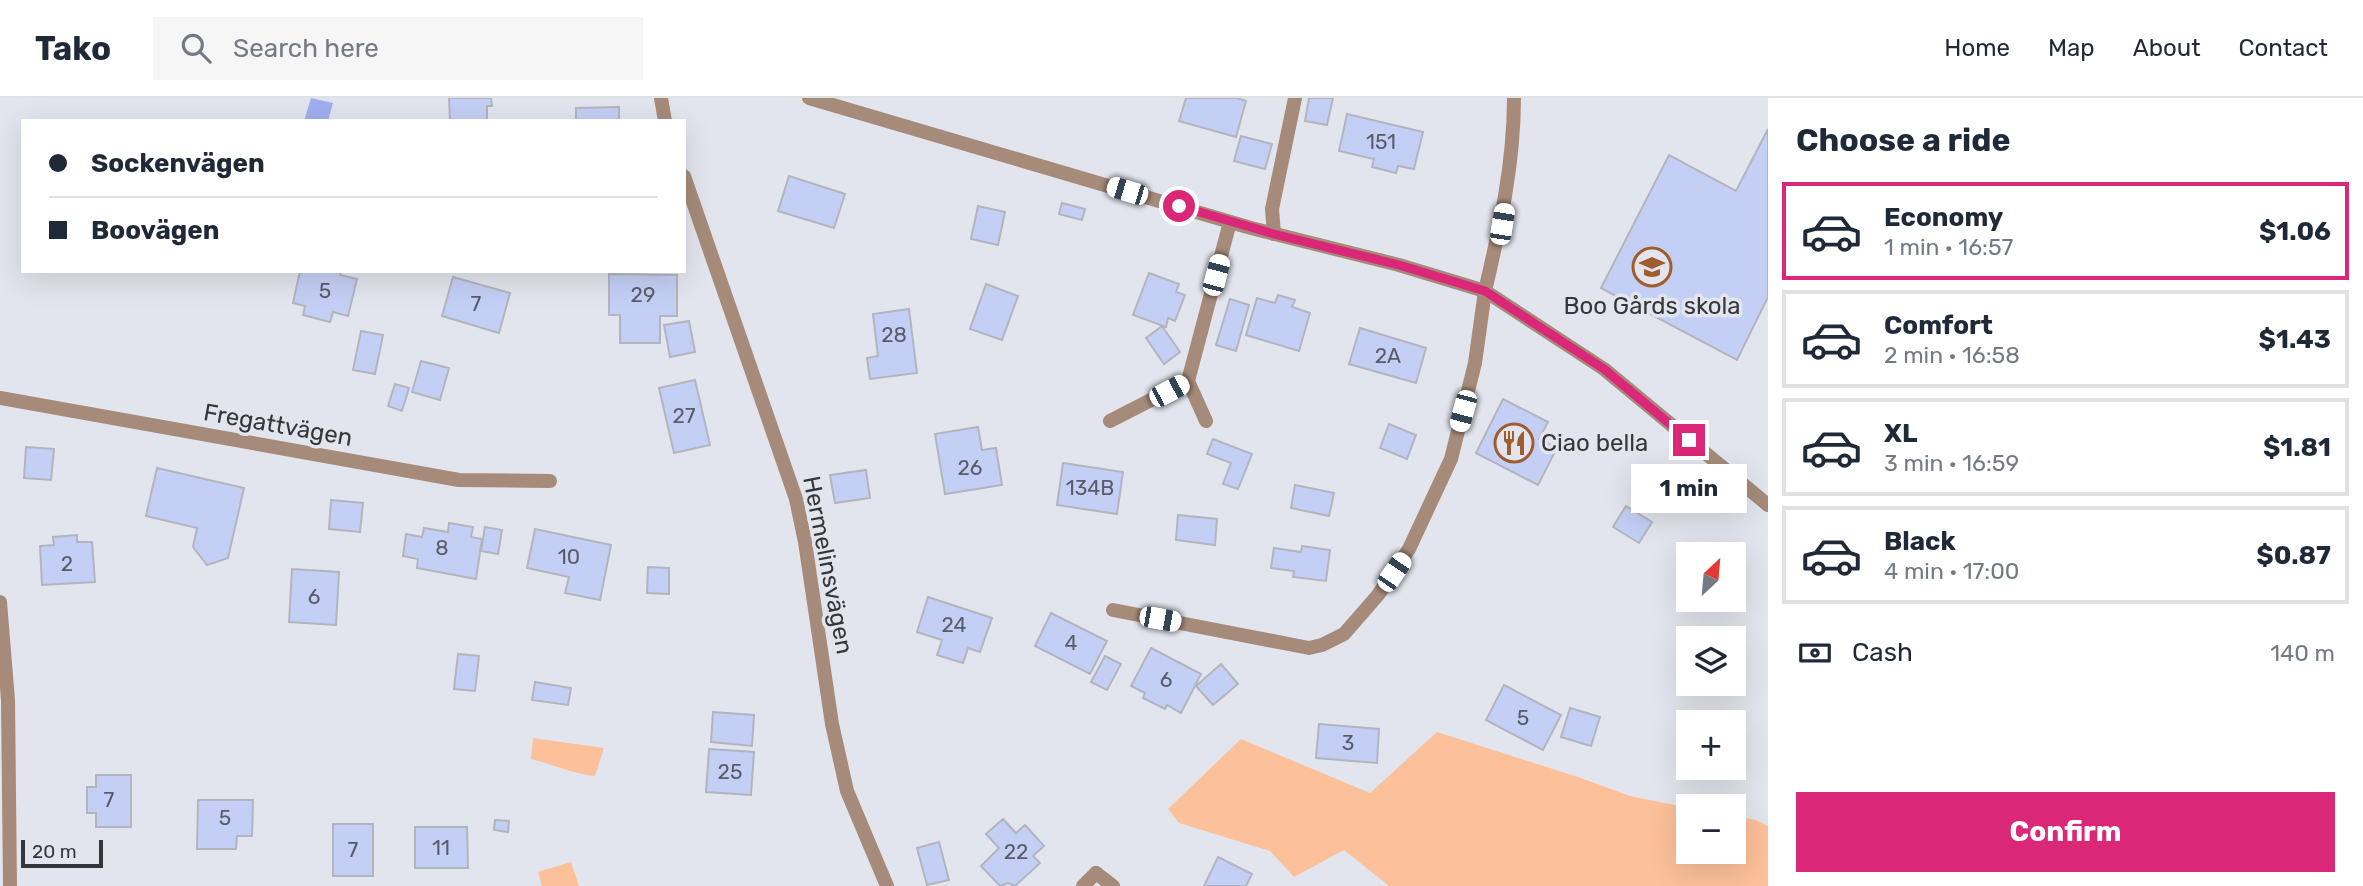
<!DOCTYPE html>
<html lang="en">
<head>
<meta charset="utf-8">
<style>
	:root { --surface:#fff; --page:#f6f6f7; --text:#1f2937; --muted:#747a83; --line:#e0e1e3; --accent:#db2777 }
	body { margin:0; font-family:Rubik,sans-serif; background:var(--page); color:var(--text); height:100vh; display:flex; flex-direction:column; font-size:26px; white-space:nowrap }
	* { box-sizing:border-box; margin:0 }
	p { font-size:23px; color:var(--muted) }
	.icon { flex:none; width:38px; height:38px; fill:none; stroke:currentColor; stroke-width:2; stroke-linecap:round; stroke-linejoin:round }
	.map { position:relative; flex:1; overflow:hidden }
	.sheet { display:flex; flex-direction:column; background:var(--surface); width:595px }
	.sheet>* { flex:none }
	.banner { position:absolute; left:21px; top:21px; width:665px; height:154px; border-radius:0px; box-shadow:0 7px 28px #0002; display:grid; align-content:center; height:154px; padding:0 28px; background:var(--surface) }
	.needle { width:46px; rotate:26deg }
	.buttons { position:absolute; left:1676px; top:444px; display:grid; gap:14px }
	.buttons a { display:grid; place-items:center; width:70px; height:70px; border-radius:0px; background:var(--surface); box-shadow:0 7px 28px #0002; font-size:35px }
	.scale { position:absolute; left:21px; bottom:18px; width:82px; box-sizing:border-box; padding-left:7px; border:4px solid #353639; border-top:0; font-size:19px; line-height:24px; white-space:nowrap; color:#353639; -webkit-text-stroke:5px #e3e5ee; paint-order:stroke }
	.end { position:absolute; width:32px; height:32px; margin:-16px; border:9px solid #db2777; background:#fff; box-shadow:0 0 0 4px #fff }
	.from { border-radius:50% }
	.bubble { position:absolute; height:49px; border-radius:0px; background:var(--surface); box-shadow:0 7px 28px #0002; font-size:23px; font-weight:700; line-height:49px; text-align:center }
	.car { position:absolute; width:21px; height:42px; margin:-21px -10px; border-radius:9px; box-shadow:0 0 5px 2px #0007; background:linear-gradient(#fff 24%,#345 0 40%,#fff 0 76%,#345 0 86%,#fff 0) }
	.banner b { display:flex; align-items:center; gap:24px; height:66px; font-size:26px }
	.banner b+b { border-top:2px solid var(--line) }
	.banner i { width:18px; height:18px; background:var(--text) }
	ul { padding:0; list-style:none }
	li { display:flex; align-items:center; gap:21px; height:98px; margin:0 14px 10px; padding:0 14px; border:4px solid var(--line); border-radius:0px }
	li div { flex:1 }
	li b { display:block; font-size:26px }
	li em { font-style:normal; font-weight:700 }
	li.selected { border-color:var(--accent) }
	li>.icon { width:63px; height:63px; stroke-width:1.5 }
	h2 { padding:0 28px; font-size:32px; line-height:84px }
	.pay { display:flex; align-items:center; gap:18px; height:77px; padding:0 28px; font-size:26px }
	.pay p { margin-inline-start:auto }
	.button { display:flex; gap:14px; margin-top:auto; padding:14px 28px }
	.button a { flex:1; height:80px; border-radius:0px; background:var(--accent); color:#fff; font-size:28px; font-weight:700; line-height:80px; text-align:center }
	header { display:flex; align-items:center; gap:42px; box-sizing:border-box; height:98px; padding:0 35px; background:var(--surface); border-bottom:2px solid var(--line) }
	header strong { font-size:33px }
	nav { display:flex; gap:38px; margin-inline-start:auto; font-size:24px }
	.search { width:490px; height:63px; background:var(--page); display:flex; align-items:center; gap:18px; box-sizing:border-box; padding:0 24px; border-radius:0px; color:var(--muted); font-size:26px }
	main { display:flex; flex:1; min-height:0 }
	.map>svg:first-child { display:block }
	.green { fill:#fcc09a }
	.water { fill:#9fafed }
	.building { fill:#c4cff5; stroke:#b3b5be; stroke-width:2 }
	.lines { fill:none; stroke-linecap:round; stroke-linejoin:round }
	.service { stroke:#a68b7a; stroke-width:14 }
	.minor { stroke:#a68b7a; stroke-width:14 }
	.tertiary { stroke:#a68b7a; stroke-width:14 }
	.route { stroke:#db2777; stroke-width:9 }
	.labels { text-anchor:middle; stroke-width:7; stroke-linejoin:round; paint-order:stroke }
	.number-label { font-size:21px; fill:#595c68 }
	.poi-label { font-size:24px; fill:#353639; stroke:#e3e5ee }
	.street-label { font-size:24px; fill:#353639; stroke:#e3e5ee }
</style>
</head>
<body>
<header>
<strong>Tako</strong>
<div class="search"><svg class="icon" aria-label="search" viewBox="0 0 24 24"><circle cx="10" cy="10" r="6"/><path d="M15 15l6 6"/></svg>Search here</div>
<nav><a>Home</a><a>Map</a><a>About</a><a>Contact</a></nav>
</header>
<main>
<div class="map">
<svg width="1768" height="788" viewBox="0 0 1768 788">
	<rect width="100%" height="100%" fill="#e3e5ee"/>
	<path class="green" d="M1437,634L1578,679L1630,698L1689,710V754H1734V718L1756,722L1768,728V788H1389L1344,752L1294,779L1270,753L1179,725L1168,711L1241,641L1370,695Z
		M533,640L604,650L595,678C573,676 552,666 531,661Z
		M571,764L579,788H542L538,774Z"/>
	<path class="water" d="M311,0L333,5L328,23H304Z"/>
	<path class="building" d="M449,0H491L492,8H487V23H450Z
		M1186,0H1237L1246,3L1236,39L1179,23Z
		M1309,0H1333L1327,27L1305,23Z
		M619,9V23H576V10Z
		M1347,16L1423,34L1414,71L1398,68L1396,75L1372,69L1374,61L1339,53Z
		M1768,31V199L1737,262L1601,190L1669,57L1736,93Z
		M1241,38L1272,46L1265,71L1234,63Z
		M789,78L845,96L834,130L778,113Z
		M1062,105L1085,111L1082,122L1059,116Z
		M978,108L1005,114L998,147L971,141Z
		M300,173H341L340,177L357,181L348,218L333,214L330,224L303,217L305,208L293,205Z
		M1149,175L1179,186L1176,194L1185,197L1175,223L1168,220L1166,229L1133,217Z
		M609,176L677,177V218H660V245H620V217H609Z
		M453,179L510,195L499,235L442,218Z
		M986,186L1018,198L1002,242L970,231Z
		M1278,197L1295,202L1292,209L1310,215L1299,253L1246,237L1257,200L1275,205Z
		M1230,201L1249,207L1236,253L1216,247Z
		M909,211L917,275L870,281L867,260L878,258L873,216Z
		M689,223L695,254L670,259L664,227Z
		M1162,228L1180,254L1164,266L1146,240Z
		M1360,230L1426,250L1416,285L1349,266Z
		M361,233L383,237L375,276L353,272Z
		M421,263L449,270L440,302L412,294Z
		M695,282L710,347L674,355L659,290Z
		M395,286L409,290L402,313L388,308Z
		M1503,301L1548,324L1539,341L1557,350L1538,387L1476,355Z
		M1389,326L1416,337L1407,361L1380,350Z
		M978,329L982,352L996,350L1002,387L945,396L935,336Z
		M1213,341L1252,356L1238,391L1223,386L1231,365L1207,356Z
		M26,349L54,351L51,382L24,380Z
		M1063,365L1123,374L1117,416L1057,407Z
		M157,370L244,390L228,460L207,467L193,449L197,430L146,418Z
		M866,372L870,400L835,405L830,377Z
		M1295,387L1334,395L1329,418L1291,410Z
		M331,402L363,405L360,434L329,431Z
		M1626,408L1652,424L1639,445L1613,429Z
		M1178,417L1217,421L1215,447L1176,442Z
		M449,425L473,429L471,439L482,441L476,481L417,470L418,461L403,458L406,436L422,439L424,430L448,434Z
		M485,429L502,432L498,456L481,453Z
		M535,431L611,447L600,502L565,495L569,479L527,470Z
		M77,437V444H92L95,484L42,487L40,448L54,447L53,439Z
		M1302,448L1330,452L1326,483L1293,479L1294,473L1271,470L1274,450L1301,454Z
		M648,469L669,470V496L647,495Z
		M292,471L339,474L336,527L289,524Z
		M928,499L992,520L980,554L968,550L963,565L937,557L942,542L917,534Z
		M1051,515L1107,543L1090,576L1035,548Z
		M1151,550L1201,576L1181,615L1167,607L1165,611L1143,600L1145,595L1131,588Z
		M458,556L479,558L475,593L454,591Z
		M1105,558L1121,566L1107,592L1091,584Z
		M1221,566L1238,586L1213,607L1196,588Z
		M535,584L571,590L568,607L532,602Z
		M1504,587L1561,617L1543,652L1486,622Z
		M1570,610L1600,619L1591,648L1561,639Z
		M713,614L754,617L752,648L711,644Z
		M1319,626L1379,631L1377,665L1316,660Z
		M709,651L754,654L751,697L706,694Z
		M96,677H131V729H96V715H87V689H96Z
		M198,702H253L252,738H237L236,751H197Z
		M1003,721L1016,735L1025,727L1044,748L1033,758L1040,765L1015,788L1008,785L1000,788L981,768L999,750L986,736Z
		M495,722L509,723L508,734L494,732Z
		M333,726H373V778H333Z
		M415,729H467L468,770H415Z
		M939,744L949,782L927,787L917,750Z
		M1218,759L1252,776L1246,788H1204Z"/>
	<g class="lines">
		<path class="service" d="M1274,136L1272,111L1295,0
			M1188,283L1206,323
			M1110,323L1188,283L1230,124
			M1096,775L1113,788"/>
		<path class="minor" d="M661,0L665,23
			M684,78L796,401L805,444L832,626L847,693L887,788
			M0,300L459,382L550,383
			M1113,512L1309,550L1322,547L1344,536L1378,497L1409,451L1451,361L1475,265L1485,193L1604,271L1768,407
			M1083,788L1096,775"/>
		<path class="tertiary" d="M809,0L1251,130L1399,167L1485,193C1500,129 1514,66 1514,0
			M0,504L8,602L10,788"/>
	</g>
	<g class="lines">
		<path class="route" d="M1179,108L1274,136L1399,167L1485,193L1604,271L1689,342"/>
	</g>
	<defs>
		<symbol id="school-ring" viewBox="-11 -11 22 22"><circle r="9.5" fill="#e3e5ee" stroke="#9f5c2c" stroke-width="1.5"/><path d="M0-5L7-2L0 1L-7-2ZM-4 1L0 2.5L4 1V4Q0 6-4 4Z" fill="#9f5c2c"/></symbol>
		<symbol id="restaurant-ring" viewBox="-11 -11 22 22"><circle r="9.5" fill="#e3e5ee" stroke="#9f5c2c" stroke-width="1.5"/><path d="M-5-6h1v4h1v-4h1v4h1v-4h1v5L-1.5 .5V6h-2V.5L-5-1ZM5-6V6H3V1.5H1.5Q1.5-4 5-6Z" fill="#9f5c2c"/></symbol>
	</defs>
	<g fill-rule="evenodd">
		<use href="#school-ring" x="1630" y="147" width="44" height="44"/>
		<use href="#restaurant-ring" x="1492" y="323" width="44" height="44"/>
	</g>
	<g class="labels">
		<g class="number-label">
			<text x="1381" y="51">151</text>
			<text x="325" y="200">5</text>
			<text x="643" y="204">29</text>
			<text x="476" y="213">7</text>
			<text x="894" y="244">28</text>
			<text x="1388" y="265">2A</text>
			<text x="684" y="325">27</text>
			<text x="970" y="377">26</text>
			<text x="1090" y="397">134B</text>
			<text x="442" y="457">8</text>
			<text x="569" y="466">10</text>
			<text x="67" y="473">2</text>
			<text x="314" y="506">6</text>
			<text x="954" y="534">24</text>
			<text x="1071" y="552">4</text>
			<text x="1166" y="589">6</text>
			<text x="1523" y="627">5</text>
			<text x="1348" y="652">3</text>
			<text x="730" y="681">25</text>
			<text x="109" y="709">7</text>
			<text x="225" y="727">5</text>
			<text x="441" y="757">11</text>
			<text x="353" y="759">7</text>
			<text x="1016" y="761">22</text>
		</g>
		<g class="poi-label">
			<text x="1652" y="216">Boo Gårds skola</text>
			<text x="1541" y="353" text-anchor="start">Ciao bella</text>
		</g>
		<g class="street-label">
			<text transform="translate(278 327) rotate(10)" y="8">Fregattvägen</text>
			<text transform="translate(828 467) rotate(79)" y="8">Hermelinsvägen</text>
		</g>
	</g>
</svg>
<div class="buttons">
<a><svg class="needle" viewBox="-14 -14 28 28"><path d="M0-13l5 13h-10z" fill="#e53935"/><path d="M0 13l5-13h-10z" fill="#747a83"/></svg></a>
<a><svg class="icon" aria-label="layers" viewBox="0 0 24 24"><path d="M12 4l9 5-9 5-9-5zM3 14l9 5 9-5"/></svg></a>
<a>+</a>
<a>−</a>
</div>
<div class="scale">20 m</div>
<i class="end from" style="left:1179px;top:108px"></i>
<i class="end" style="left:1689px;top:342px"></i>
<div class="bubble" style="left:1631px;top:366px;width:116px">1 min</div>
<i class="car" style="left:1127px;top:93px;rotate:287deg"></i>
<i class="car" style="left:1502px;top:126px;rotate:9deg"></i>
<i class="car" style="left:1216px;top:177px;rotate:15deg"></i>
<i class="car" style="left:1169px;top:293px;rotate:62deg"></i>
<i class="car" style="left:1463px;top:313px;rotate:195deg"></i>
<i class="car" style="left:1394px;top:474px;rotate:34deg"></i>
<i class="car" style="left:1160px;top:521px;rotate:100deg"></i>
<div class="banner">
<b><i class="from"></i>Sockenvägen</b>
<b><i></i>Boovägen</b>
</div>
</div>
<section class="sheet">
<h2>Choose a ride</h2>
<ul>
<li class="selected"><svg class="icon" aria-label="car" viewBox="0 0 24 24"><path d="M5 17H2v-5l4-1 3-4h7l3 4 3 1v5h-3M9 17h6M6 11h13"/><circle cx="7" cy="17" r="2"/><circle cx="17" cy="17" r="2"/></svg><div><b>Economy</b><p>1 min · 16:57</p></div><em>$1.06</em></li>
<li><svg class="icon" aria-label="car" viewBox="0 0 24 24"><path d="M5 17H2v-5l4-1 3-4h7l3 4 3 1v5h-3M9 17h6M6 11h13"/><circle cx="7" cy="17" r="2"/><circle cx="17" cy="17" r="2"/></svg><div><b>Comfort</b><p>2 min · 16:58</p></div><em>$1.43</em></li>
<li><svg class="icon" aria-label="car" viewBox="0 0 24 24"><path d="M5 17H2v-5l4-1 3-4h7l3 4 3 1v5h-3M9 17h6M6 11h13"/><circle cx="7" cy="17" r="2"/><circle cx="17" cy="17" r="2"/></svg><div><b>XL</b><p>3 min · 16:59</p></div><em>$1.81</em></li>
<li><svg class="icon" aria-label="car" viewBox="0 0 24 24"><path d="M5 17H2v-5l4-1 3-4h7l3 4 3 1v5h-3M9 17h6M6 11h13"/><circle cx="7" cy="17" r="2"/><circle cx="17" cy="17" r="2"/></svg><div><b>Black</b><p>4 min · 17:00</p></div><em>$0.87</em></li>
</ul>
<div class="pay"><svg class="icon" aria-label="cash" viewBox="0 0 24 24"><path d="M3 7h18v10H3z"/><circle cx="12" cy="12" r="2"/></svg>Cash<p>140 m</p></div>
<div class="button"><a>Confirm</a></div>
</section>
</main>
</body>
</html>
